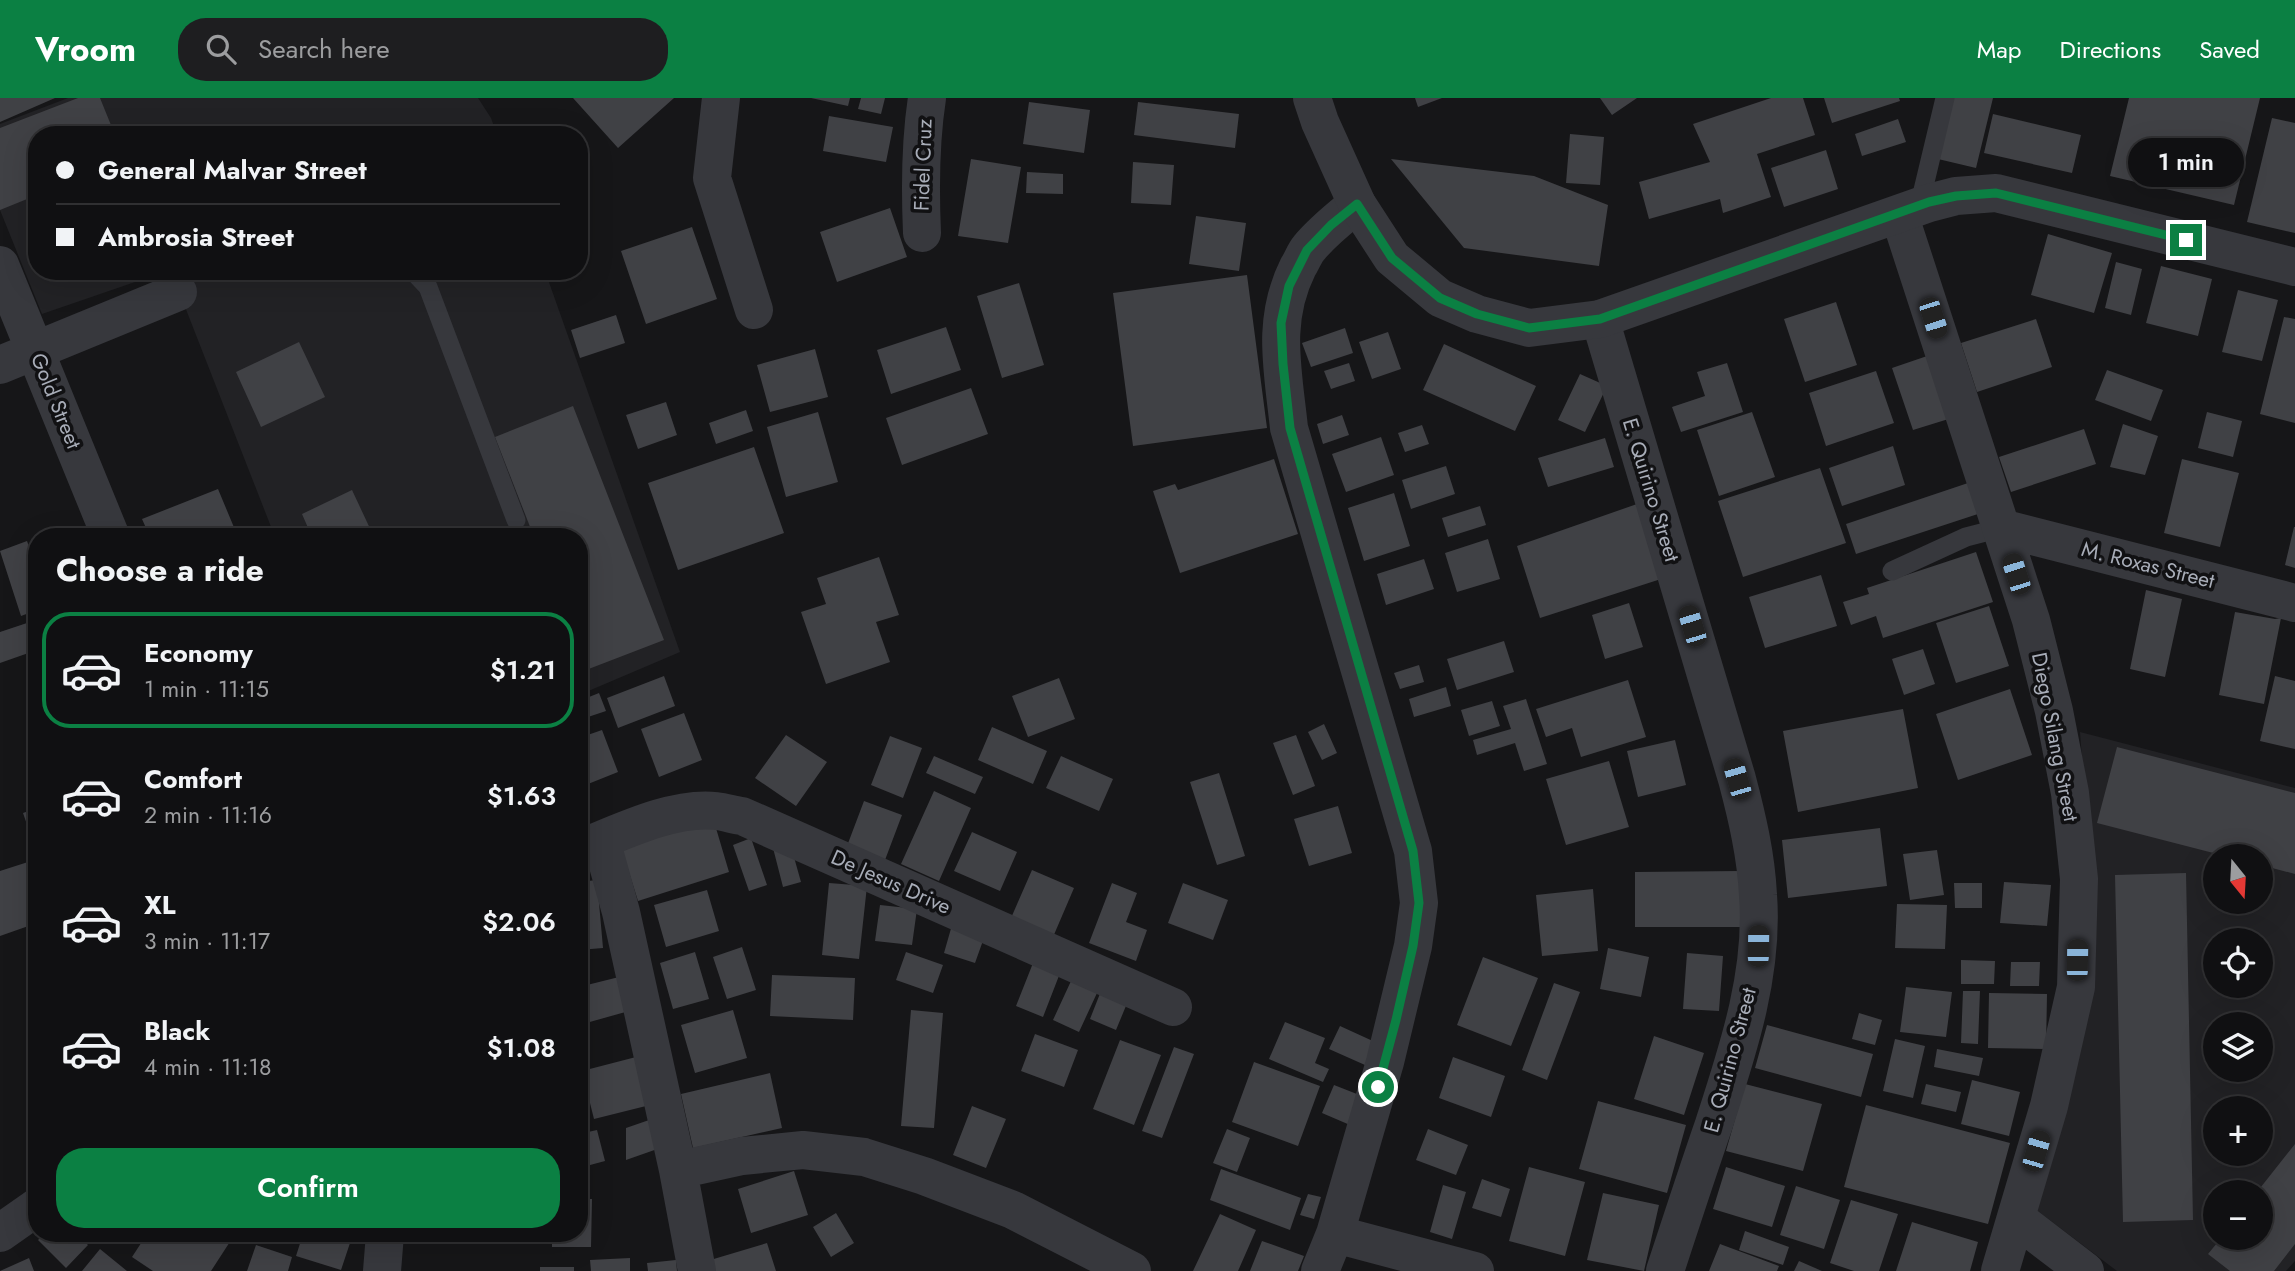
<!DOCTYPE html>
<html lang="en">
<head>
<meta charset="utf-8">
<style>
	:root { --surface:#101012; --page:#1e1e20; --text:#f1f3f6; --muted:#9c9d9f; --line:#303032; --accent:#0b8043 }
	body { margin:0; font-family:Jost,sans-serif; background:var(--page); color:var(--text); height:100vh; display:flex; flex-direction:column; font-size:26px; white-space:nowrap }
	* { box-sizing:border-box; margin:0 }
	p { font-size:23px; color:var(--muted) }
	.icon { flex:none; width:38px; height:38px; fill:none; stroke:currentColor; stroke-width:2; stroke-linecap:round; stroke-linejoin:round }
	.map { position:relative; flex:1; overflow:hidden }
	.side { position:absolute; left:28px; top:430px; width:560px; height:714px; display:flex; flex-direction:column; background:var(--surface); border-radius:28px; box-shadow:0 7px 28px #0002,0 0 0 2px var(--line) }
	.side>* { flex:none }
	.banner { position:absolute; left:28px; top:28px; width:560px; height:154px; border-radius:28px; box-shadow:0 7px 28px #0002,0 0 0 2px var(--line); display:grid; align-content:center; height:154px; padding:0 28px; background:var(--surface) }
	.needle { width:46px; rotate:162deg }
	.tools { position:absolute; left:2203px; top:746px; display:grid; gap:14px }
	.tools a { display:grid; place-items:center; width:70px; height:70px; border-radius:50%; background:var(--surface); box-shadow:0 7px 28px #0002,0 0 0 2px var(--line); font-size:35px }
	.end { position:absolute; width:32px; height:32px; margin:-16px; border:9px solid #0b8043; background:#fff; box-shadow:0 0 0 4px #fff }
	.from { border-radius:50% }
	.bubble { position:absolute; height:49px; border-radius:24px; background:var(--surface); box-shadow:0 7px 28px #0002,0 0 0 2px var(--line); font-size:23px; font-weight:600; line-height:49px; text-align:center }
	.car { position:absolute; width:21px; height:42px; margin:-21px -10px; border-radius:9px; box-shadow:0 0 5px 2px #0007; background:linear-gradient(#222 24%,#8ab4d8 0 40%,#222 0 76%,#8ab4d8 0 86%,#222 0) }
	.banner b { display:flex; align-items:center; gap:24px; height:66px; font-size:26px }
	.banner b+b { border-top:2px solid var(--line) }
	.banner i { width:18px; height:18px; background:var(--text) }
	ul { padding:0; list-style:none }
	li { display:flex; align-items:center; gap:21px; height:116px; margin:0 14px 10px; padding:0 14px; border:4px solid transparent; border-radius:28px }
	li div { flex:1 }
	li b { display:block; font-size:26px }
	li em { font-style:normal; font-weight:600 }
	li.on { border-color:var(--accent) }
	li>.icon { width:63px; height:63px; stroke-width:1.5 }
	h2 { padding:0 28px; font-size:32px; line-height:84px }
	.action { display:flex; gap:14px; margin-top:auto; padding:14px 28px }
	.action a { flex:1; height:80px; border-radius:28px; background:var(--accent); color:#fff; font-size:28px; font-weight:600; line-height:80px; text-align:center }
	header { display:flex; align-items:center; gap:42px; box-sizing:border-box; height:98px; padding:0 35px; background:var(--accent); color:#fff }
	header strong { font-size:33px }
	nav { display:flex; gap:38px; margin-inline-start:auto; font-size:24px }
	.search { width:490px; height:63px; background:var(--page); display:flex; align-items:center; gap:18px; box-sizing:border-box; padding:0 24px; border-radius:28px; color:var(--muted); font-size:26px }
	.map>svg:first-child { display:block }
	.built { fill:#222225; fill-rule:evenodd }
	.building { fill:#404145 }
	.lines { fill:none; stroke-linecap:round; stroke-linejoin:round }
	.service { stroke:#37383d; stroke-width:19 }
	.minor { stroke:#37383d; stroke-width:38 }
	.tertiary { stroke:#37383d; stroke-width:38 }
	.route { stroke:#0b8043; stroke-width:9 }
	.labels { text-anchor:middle; stroke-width:7; stroke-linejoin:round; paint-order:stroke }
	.street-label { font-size:21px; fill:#a8adb8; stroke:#111113 }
</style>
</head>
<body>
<header>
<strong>Vroom</strong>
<div class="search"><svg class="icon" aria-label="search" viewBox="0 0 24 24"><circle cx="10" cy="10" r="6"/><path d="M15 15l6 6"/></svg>Search here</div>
<nav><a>Map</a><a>Directions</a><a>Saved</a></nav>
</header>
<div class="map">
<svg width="2295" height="1173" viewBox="0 0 2295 1173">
	<rect width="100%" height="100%" fill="#161618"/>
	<path class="built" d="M68,0H478L491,20L497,37H37V173H167L42,216L0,112V26Z
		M171,173H545L680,554L579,597V439H275Z
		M2080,634L2295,690V1163L2286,1173H2117L2035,1111L2091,782ZM2216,758H2261V803H2216ZM2216,842H2261V887H2216ZM2216,926H2261V971H2216ZM2216,1010H2261V1055H2216ZM2216,1094H2261V1139H2216Z"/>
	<path class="building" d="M0,0H55L0,24Z
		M78,0H100L115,37H37V97L0,112V30Z
		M573,0H674L618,50Z
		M811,0H850L848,8Z
		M861,0H885L881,16L858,11Z
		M1415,0H1442L1418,9Z
		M1600,0H1637L1612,17Z
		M1771,0H1803L1815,37L1757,56L1771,99L1723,115L1720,101L1649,121L1639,84L1710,64L1693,26Z
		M1824,0H1899L1900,3L1832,25Z
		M1953,0H1993L1976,70L1938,61Z
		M2129,0H2260L2234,107L2110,78Z
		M1029,4L1090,12L1084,55L1023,46Z
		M1138,4L1239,16L1235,50L1134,37Z
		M1993,16L2081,37L2072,75L1984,55Z
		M829,18L893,29L886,64L823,53Z
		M2272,20L2295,25V135L2247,124Z
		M1898,21L1906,44L1862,58L1855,36Z
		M1570,36L1604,39L1600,87L1566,85Z
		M1826,52L1838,91L1784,109L1771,70Z
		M971,61L1021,69L1008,145L958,138Z
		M1391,61L1534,78L1608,107L1599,168L1464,150Z
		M1133,64L1174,67L1171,107L1131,105Z
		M1027,74L1063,76V96L1026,95Z
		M890,110L907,159L837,184L820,134Z
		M1196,118L1246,125L1239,173L1189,166Z
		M692,129L717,201L646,226L621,153Z
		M2048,136L2112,155L2094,215L2031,197Z
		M2116,164L2142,171L2131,217L2105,210Z
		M2161,168L2212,181L2198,238L2146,225Z
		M1247,177L1267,330L1133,348L1113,195Z
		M1019,185L1044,267L1002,280L977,198Z
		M2238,192L2278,202L2262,263L2222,254Z
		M1836,204L1857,267L1805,284L1784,221Z
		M616,217L625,245L580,260L571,232Z
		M2284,219L2295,221V325L2260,316Z
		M2036,221L2052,269L1977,294L1961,245Z
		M946,229L961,272L891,296L877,252Z
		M1345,230L1353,255L1311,269L1302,245Z
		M1388,234L1401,271L1372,281L1359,244Z
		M299,244L325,299L261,329L236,274Z
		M1444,246L1536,288L1515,333L1423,292Z
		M815,251L828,299L770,314L757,267Z
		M1933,256L1955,319L1913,332L1892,270Z
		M1349,265L1355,283L1331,291L1324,273Z
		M1727,265L1743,314L1681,334L1672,309L1705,298L1697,274Z
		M2107,272L2163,292L2151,323L2095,302Z
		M1876,273L1894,325L1826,348L1809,295Z
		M1580,276L1607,288L1585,334L1558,322Z
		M971,290L988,336L902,367L886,320Z
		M666,304L677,337L638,351L626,317Z
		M573,308L664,542L586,572L579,555V439H534L495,339Z
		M746,312L753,333L716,346L709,325Z
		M818,314L838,384L786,399L767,329Z
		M1752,314L1775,379L1719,398L1697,332Z
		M2207,314L2242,323L2233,359L2198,350Z
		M1342,317L1349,337L1323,346L1317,326Z
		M2123,326L2158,338L2145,377L2110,369Z
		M1422,327L1429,346L1405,354L1398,335Z
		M2084,331L2096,366L2011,394L1999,359Z
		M1381,339L1394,377L1346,394L1332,356Z
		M1605,340L1614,369L1548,389L1538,360Z
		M1893,348L1905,387L1842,408L1829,370Z
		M754,349L784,435L678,472L648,385Z
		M1274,361L1298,436L1180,475L1153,393L1175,386L1178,392Z
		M2182,361L2239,375L2220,449L2164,435Z
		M1446,368L1455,396L1411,411L1402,382Z
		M1820,370L1846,445L1743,479L1718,403Z
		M1974,383L1984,414L1856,456L1846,426Z
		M218,391L238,439H150L142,421Z
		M352,392L374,439H312L302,416Z
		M1394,395L1410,448L1364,463L1348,410Z
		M1637,406L1661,481L1540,520L1517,448Z
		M1480,408L1486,427L1448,439L1442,420Z
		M2294,429H2295V470L2285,467Z
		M1488,441L1500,481L1457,494L1445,455Z
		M27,443L37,471V512L21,518L0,453Z
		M1976,454L1993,504L1883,540L1876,518L1851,527L1843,504L1869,496L1867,490Z
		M879,459L899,517L876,524L890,564L826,586L801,514L826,506L817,480Z
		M1424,461L1434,491L1386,507L1377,476Z
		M1821,477L1837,528L1765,550L1749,499Z
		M2146,492L2182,501L2165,579L2130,571Z
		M1629,505L1643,549L1605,561L1592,517Z
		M1989,508L2009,568L1956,585L1936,525Z
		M2235,514L2275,521L2281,520L2264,606L2219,597Z
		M30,524L37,544V552L0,565V534Z
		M1504,543L1514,574L1457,592L1447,561Z
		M1923,551L1935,586L1904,597L1892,561Z
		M1419,567L1424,584L1400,591L1394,575Z
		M664,578L675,608L618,630L607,600Z
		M2275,578L2295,583V651L2260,643Z
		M1059,580L1075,621L1028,639L1012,598Z
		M1628,582L1646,639L1581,659L1572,630L1546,639L1536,611Z
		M1446,589L1451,608L1414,619L1409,601Z
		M2010,591L2032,657L1958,682L1936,616Z
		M599,595L606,613L579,622V603Z
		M1526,601L1547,666L1524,673L1515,645L1477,657L1473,642L1511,631L1503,608Z
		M1492,603L1500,628L1469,638L1461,612Z
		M1903,611L1918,690L1798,714L1783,633Z
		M684,615L702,662L659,679L641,631Z
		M1324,626L1337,655L1322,662L1308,634Z
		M992,629L1047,653L1033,686L978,662Z
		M602,632L618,674L583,688L579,680V640Z
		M786,637L827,664L796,708L755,680Z
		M1296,637L1315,688L1293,697L1273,645Z
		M890,638L922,650L903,700L871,687Z
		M1675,642L1686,687L1638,699L1627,653Z
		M2117,649L2295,695V776L2261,767V758H2225L2097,725Z
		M934,658L983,679L975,696L926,675Z
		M1061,658L1113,681L1099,713L1046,690Z
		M1609,663L1629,729L1566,747L1546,681Z
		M1219,675L1245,758L1217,767L1190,684Z
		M934,693L971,710L939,783L901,766Z
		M864,703L902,717L885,762L847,748Z
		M1338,708L1352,755L1309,768L1294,721Z
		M37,710V743L33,744L23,715Z
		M713,720L729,774L638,803L621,749Z
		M1880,730L1887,788L1788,800L1782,742Z
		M972,734L1017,754L1000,793L954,773Z
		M751,740L767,787L749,793L733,747Z
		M790,745L801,784L783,789L773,750Z
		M1937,752L1944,797L1910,802L1903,756Z
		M28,764L37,790V825L0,838V773Z
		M1032,772L1074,790L1053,839L1011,820Z
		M1740,773V829H1635V774Z
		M2186,775L2193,1122L2123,1124L2115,777Z
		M597,782L603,850L579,852V784Z
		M2004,784L2051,787L2047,828L2000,825Z
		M829,785L867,788L859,861L822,857Z
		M1112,785L1137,795L1126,824L1147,832L1136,863L1089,845Z
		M1183,785L1228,802L1213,842L1168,825Z
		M1954,785H1982V810H1955Z
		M1593,791L1598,853L1542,858L1536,797Z
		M707,792L719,833L666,849L654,807Z
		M1897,806L1947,807L1945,851L1895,850Z
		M880,807L917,811L912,847L875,843Z
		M952,827L985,837L975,865L944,855Z
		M742,849L756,892L727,901L713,859Z
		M1608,850L1649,859L1641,899L1600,891Z
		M695,854L709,901L673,911L660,865Z
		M906,854L943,867L933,895L896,882Z
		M1687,855L1723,858L1719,913L1683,911Z
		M1483,859L1538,880L1511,948L1457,927Z
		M1035,860L1062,870L1043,919L1016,908Z
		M1961,862L1995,863L1994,886H1961Z
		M2011,864H2040L2039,888H2010Z
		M772,877L855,880L853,922L770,918Z
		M619,879L629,913L579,927V889Z
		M1071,883L1097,895L1079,934L1053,922Z
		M1554,885L1580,894L1547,982L1522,972Z
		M1906,889L1952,894L1946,939L1900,934Z
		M1101,893L1128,903L1116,932L1090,921Z
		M1963,893H1980L1978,946L1961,945Z
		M1989,895L2047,896L2046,951L1988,950Z
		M733,912L747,960L695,975L681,927Z
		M911,912L943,915L934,1030L901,1028Z
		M1859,915L1882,922L1875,947L1852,941Z
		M1285,924L1325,940L1315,965L1329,971L1323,984L1269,961Z
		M1767,927L1873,956L1861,999L1755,970Z
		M1340,928L1375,944L1365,967L1329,951Z
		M1035,936L1078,952L1064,989L1021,973Z
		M1654,938L1704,955L1684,1017L1634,1001Z
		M1895,941L1925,948L1913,1000L1883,993Z
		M1120,942L1161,957L1134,1027L1093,1011Z
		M1174,949L1194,956L1162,1040L1142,1033Z
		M1937,951L1983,960L1979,978L1934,969Z
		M636,959L650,1007L594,1021L582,973Z
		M1453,959L1505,978L1491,1019L1439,1000Z
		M1254,964L1320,988L1298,1048L1232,1024Z
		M770,975L782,1030L693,1050L681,996Z
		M1972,982L2020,994L2009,1038L1961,1026Z
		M1745,986L1822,1006L1803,1073L1726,1053Z
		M1926,986L1961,994L1956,1014L1921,1006Z
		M1334,987L1362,998L1350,1027L1322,1015Z
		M1598,1003L1686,1027L1667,1095L1579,1071Z
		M1866,1007L2010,1045L1988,1126L1844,1089Z
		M972,1008L1006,1021L986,1070L953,1057Z
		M652,1021L663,1049L626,1062V1030Z
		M1227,1031L1250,1040L1237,1074L1213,1065Z
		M1428,1031L1468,1047L1456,1077L1416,1062Z
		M597,1032L605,1063L579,1070V1036Z
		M2295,1046V1146L2274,1173H2230L2208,1156L2222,1139H2261V1094H2257Z
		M1529,1069L1585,1084L1565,1158L1509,1143Z
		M1726,1069L1785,1088L1772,1129L1713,1111Z
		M1221,1071L1301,1100L1290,1132L1210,1102Z
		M794,1073L808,1117L751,1135L738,1091Z
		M1482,1081L1510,1091L1501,1119L1472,1110Z
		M1443,1087L1466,1094L1452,1141L1430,1134Z
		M1796,1088L1840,1102L1824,1151L1780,1137Z
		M1603,1095L1659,1107L1644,1173L1587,1162Z
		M1308,1096L1321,1099L1314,1121L1300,1117Z
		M579,1101H592L591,1149H552V1136H579Z
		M1851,1102L1898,1116L1879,1173H1854L1830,1165Z
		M836,1115L854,1145L831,1159L813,1129Z
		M1220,1116L1256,1132L1238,1173H1193Z
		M1912,1124L1978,1144L1970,1173H1896Z
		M1745,1133L1789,1149L1783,1167L1739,1152Z
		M44,1136H77L88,1147L66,1170L38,1142Z
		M111,1136H135L128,1146Z
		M147,1136H235L211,1173H153L132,1159Z
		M303,1136H353L341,1172L296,1158Z
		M1262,1143L1304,1158L1298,1173H1250Z
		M767,1145L776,1173H710L707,1163Z
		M1720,1146L1779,1168L1777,1173H1709Z
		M256,1147L292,1159L288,1173H247Z
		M100,1151L127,1173H82Z
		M29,1160L34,1173H0Z
		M630,1160V1173H591L590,1162Z
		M676,1162L677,1173H648L647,1165Z
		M1799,1163L1822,1173H1794Z
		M540,1169H574V1173H540Z"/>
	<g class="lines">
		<path class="service" d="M1919,109L1945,0
			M413,173L428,189L516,422
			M1892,473L1966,439L2001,430"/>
		<path class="minor" d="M721,0L712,80L754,212
			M1899,116L2031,522L2054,613L2070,695L2079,781L2076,889L2049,1008L2000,1173
			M922,135C920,89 920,45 927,0
			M0,167L111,439
			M1600,221L1737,681C1747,719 1756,757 1758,797C1764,875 1738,952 1714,1026C1697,1075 1681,1124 1665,1173
			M0,267L178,194
			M2001,430L2295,505
			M601,742L621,814L678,1072L697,1173
			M579,751C619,735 673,708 716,713C725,714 734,717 742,718L1173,909
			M678,1072L742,1058L803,1052L864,1059L924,1078L1013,1112L1132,1173
			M2017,1121L2085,1173
			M0,1135L37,1109
			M1335,1136L1475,1173
			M382,1173L385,1136
			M1320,1173L1335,1136L1385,964L1413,848L1419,805L1413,753L1289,330C1283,272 1271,223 1298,169C1302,163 1304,156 1309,150C1323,133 1340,120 1357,106"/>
		<path class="tertiary" d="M1312,0L1320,24L1357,106L1392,160L1440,200L1477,216L1529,230L1600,221L1929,105L1956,98L1996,95L2295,169"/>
	</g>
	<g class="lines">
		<path class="route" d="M1378,989L1396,922L1413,848L1419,805L1413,753L1290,330L1283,266L1281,225L1289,188L1307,152L1331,127L1357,106L1392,160L1440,200L1477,216L1529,230L1600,221L1929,104L1956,98L1996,95L2186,142"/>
	</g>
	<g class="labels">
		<g class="street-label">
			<text transform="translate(923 67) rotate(-88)" y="7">Fidel Cruz</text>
			<text transform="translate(56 303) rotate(68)" y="7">Gold Street</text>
			<text transform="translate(1651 392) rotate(73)" y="7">E. Quirino Street</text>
			<text transform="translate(2148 467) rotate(14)" y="7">M. Roxas Street</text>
			<text transform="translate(2055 639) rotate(79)" y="7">Diego Silang Street</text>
			<text transform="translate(891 784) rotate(24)" y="7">De Jesus Drive</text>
			<text transform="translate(1730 962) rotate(-75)" y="7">E. Quirino Street</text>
		</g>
	</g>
</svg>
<div class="tools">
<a><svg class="needle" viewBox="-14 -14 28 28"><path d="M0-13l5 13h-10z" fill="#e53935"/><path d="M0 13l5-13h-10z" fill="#9c9d9f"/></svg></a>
<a><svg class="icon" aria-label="locate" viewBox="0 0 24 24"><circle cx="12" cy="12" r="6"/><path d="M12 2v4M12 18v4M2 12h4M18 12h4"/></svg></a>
<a><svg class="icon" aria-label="layers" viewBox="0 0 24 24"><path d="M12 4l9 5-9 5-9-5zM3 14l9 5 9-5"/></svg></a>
<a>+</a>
<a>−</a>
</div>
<i class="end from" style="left:1378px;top:989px"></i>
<i class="end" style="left:2186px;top:142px"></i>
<div class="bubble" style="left:2128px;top:40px;width:116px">1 min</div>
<i class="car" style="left:1933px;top:220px;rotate:162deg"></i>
<i class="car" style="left:2016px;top:476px;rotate:342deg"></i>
<i class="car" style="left:1692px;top:528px;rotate:343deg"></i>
<i class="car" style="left:1737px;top:681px;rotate:344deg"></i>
<i class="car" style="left:1758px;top:848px;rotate:1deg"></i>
<i class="car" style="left:2077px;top:862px;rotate:1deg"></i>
<i class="car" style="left:2036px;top:1053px;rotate:16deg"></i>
<div class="banner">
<b><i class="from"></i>General Malvar Street</b>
<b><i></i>Ambrosia Street</b>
</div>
<section class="side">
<h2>Choose a ride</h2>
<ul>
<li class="on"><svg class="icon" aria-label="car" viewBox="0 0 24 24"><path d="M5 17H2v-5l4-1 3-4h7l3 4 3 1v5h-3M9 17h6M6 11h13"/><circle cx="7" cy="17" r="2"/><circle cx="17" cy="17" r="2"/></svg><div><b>Economy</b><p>1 min · 11:15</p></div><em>$1.21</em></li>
<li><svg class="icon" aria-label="car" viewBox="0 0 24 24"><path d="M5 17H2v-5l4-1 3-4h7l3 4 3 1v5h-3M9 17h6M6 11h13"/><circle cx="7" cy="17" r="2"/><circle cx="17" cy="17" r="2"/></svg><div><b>Comfort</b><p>2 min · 11:16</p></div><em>$1.63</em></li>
<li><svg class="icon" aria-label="car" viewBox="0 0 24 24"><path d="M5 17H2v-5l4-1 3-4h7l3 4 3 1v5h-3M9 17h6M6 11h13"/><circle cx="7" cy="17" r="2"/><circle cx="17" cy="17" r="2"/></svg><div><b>XL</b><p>3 min · 11:17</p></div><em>$2.06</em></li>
<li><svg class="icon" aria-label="car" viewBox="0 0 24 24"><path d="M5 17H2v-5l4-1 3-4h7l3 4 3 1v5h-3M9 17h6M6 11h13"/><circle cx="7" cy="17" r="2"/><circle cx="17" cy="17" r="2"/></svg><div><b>Black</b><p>4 min · 11:18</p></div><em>$1.08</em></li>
</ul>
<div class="action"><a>Confirm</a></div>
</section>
</div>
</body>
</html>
